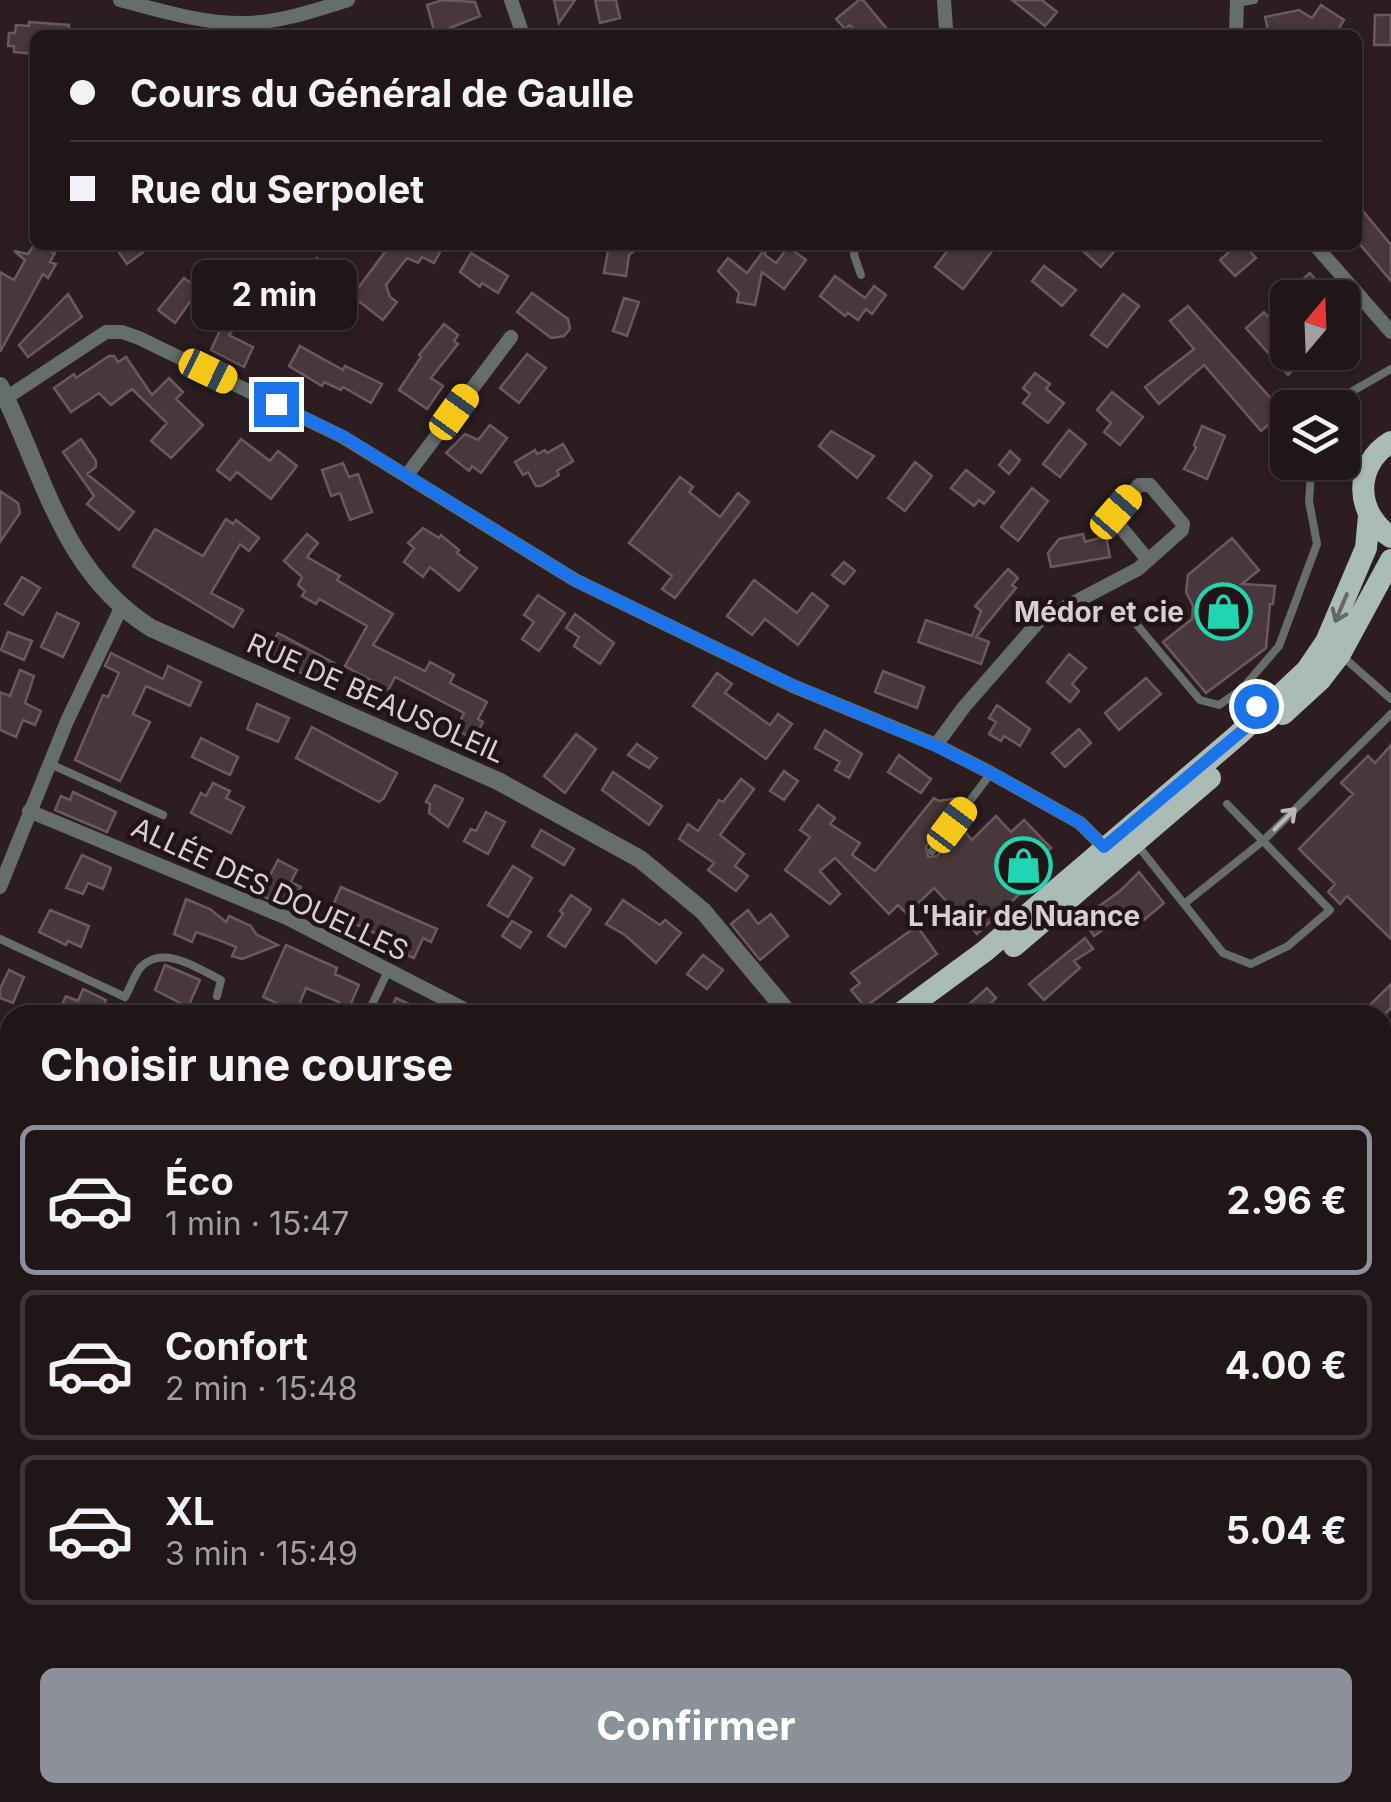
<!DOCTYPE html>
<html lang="fr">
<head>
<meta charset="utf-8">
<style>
	:root { --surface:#201618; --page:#2d2325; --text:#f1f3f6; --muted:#a29fa2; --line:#3d3537; --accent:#8c9099 }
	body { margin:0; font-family:Inter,sans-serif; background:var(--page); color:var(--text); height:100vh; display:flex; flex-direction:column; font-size:38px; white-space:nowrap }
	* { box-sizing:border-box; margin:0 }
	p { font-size:32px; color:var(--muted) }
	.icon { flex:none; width:55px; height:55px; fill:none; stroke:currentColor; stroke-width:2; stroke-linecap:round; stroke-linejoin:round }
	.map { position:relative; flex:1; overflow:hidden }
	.panel { position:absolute; left:0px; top:1005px; width:1392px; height:798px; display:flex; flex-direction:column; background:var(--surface); border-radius:30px 30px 0 0; box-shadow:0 2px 8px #0004,0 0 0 2px var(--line) }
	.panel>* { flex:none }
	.top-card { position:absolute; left:30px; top:30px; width:1332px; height:220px; border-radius:15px; box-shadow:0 2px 8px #0004,0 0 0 2px var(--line); display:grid; align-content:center; height:220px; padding:0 40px; background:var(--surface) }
	.needle { width:65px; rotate:19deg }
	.buttons { position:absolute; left:1270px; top:280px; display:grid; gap:20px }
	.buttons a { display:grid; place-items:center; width:90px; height:90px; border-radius:15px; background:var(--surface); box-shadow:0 2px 8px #0004,0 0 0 2px var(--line); font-size:50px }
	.end { position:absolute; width:45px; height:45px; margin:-22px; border:12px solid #1a73e8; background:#fff; box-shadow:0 0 0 5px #fff }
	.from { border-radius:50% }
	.bubble { position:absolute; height:70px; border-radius:15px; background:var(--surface); box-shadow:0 2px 8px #0004,0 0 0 2px var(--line); font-size:32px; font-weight:700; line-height:70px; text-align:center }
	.car { position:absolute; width:30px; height:60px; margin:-30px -15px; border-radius:12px; box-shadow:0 0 8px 2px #0007; background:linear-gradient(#f5c518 24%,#345 0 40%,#f5c518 0 76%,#345 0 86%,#f5c518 0) }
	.top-card b { display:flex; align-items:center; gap:35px; height:95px; font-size:38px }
	.top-card b+b { border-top:2px solid var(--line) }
	.top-card i { width:25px; height:25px; background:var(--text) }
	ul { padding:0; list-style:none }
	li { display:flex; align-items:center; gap:30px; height:150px; margin:0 20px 15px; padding:0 20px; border:5px solid var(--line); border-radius:15px }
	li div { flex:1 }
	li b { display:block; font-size:38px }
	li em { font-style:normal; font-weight:700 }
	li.selected { border-color:var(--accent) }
	li>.icon { width:90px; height:90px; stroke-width:1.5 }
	h2 { padding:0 40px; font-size:45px; line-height:120px }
	.primary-button { display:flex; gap:20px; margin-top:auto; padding:20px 40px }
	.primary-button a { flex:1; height:115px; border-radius:15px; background:var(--accent); color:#fff; font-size:40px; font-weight:700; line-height:115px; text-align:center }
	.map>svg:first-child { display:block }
	.green { fill:#5a1e30 }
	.forest { fill:#783749 }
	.building { fill:#48383b; stroke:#6b595d; stroke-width:2.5 }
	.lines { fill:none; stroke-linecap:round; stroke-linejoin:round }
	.service { stroke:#666e6b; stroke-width:8 }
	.minor { stroke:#666e6b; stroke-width:14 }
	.tertiary { stroke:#666e6b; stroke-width:18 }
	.primary { stroke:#abbcb6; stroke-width:22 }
	.oneway { stroke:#666866 }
	.oneway2 { stroke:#bcb7b8 }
	.route { stroke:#1a73e8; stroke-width:12 }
	.labels { text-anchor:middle; stroke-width:9; stroke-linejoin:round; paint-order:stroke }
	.poi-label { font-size:28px; font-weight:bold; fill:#d9cfd1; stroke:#211417; text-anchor:end }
	.street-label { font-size:28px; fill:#d9cfd1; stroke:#211417 }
</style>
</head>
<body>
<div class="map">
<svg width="1391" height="1802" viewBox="0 0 1391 1802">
	<rect width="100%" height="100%" fill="#2b1d20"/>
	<path class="green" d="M0,1357L10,1363V1472L0,1466Z
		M527,1793V1792L577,1793L571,1802H521Z
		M915,1793H1093L1085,1802H941Z"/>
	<path class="forest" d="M10,1650V1792L510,1793L505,1802H0V1657Z"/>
	<path class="building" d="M442,0L475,2L480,16L435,34L427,5Z
		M554,0H575L559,23Z
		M595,0H616L620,18L600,23Z
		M859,0H863L892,35H858L850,25L845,29L836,19Z
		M1012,0H1042L1057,12L1045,26Z
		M1321,5L1344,20L1335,35L1322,29L1318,35H1303L1295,30L1269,35L1265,17L1299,10L1312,18Z
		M1375,15H1391V45H1374Z
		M29,22L69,25V35H35V54L14,52V46H8L9,33H15L16,25L29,26Z
		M1358,205L1391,245V281L1358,242Z
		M34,245L55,253L50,262L56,264L48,278L43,274L0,352V272L14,280L25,260L14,251L28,254Z
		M114,245H153L127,264Z
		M382,245H444L434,263L422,257L418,263L407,258L386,285L390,297L397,302L383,320L352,296L388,248Z
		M609,245H642L629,255L626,276L604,273Z
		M952,245H997L963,289L935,267Z
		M1076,245H1120L1101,267Z
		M1237,245H1244L1256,258L1235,276L1220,260Z
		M767,246L765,255L776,263L788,247L806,260L784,289L762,272L755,305L737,302L739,293L718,271L728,258L747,273Z
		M471,253L508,276L498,293L482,283L480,287L460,272Z
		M317,258L329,269L312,287L300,276Z
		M1044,266L1076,290L1062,306L1032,281Z
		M254,268L271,281L229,335L253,347L244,367L211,350L227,315L220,310Z
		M1310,273L1331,298H1281Z
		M835,276L865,298L874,286L886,295L872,314L866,309L858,320L848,313L845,316L820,296Z
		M184,278L199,289L175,323L158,310Z
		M532,293L568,319L570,329L564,336L551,338L517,312Z
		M68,294L82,317L28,357L19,345Z
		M1123,294L1139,306L1107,347L1091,335Z
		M624,298L639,302L627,336L613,331Z
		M1188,306L1283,412L1261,431L1204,365L1159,404L1145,387L1194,349L1170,321Z
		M1264,312L1288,341V352H1311L1288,375L1246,328Z
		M444,324L458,335L454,341L458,344L431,378L443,386L427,409L399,390L421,357L419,355Z
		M300,346L343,370L345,366L382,384L371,403L343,387L341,390L324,382L322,386L289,366Z
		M527,354L546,368L519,403L500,388Z
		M109,356H114L118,362L126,357L152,395L169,378L183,392L176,399L203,425L171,458L151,441L167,423L132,389L111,405L99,393L71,412L54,388L74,374L76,378Z
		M1035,373L1050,384L1046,389L1064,403L1048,423L1023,403L1030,394L1023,388Z
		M1112,392L1143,417L1120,445L1104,432L1111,423L1097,410Z
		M490,425L507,438L481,473L472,466L469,471L446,453L465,434L478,440Z
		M1202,426L1225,436L1207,479L1184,469L1196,448L1194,445Z
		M1069,430L1086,444L1060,477L1043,464Z
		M831,431L874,456L857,478L819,446Z
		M81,439L96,461V467L87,474L134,512L119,530L87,504L94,496L63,452Z
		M241,439L270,461L278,451L297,466L271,499L237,472L230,480L217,470Z
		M563,444L573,461L557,471L559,475L541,486H536L528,472L523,475L515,462L535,450L537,454L545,450L547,453Z
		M1010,451L1020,460L1009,474L999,465Z
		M915,462L932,476L905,511L888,498Z
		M343,463L349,477L358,474L372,512L350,520L340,493L331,496L322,470Z
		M966,470L994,492L984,504L979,500L974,506L951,488Z
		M680,477L693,487L689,492L720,517L738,493L749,502L675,598L662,589L672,576L629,543Z
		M1032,488L1048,501L1018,541L1001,527Z
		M0,491L18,503L20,513L0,542Z
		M226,519L233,524L236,520L259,538L249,551L240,544L211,593L243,610L233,627L133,566L155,529L203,556Z
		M423,528L439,538L441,535L459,550L457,553L477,568L459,591L430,567L423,577L404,562L414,548L408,543Z
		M307,534L318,543L307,557L340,576L337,580L393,614L373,645L425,671L430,662L454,675L450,683L487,702L478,719L483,722L474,739L456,730L464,713L395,677L379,708L362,699L372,681L345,666L367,626L319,599L316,604L302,596L305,591L298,585L302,577L284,561Z
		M1083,534L1085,542L1106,536L1110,557L1051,567L1048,553L1059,539Z
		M1232,538L1259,570L1242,584L1275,586L1273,604H1270L1266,648L1206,693L1163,642L1192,619L1193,606L1186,592L1188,575Z
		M844,562L855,571L844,584L832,575Z
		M1008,569L1018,578L1012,585L1016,588L976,637L989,642L981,664L918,642L926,620L972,636L981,611L975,606Z
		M22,577L40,588L23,615L5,604Z
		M754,580L797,613L812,593L828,606L798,645L765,619L752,635L727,616Z
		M538,595L565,613L539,651L522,639L534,622L524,615Z
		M57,613L79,623L63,657L41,647Z
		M575,614L614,643L600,664L574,646L579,637L566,628Z
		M8,632L32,641L24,660L1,650Z
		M278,633L334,663L324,684L265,655Z
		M111,653L163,679L168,666L201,682L190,706L146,686L133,714L150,722L120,781L75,760L103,695L108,697L119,673L105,666Z
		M1069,654L1086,668L1072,684L1079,691L1070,702L1047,682Z
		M20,670L34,676L25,703L41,711L35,725L23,720L16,737L0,730V692L10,696Z
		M883,671L924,687L917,708L875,692Z
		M717,673L732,684L725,693L770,725L778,714L792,724L766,759L693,706Z
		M1146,678L1161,694L1119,730L1105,713Z
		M257,704L289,718L278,742L247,729Z
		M997,705L1030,729L1020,746L1004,736L1001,741L989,734L996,722L989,718Z
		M312,727L397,773L384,798L379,802L296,758Z
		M1079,729L1091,743L1065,767L1052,753Z
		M825,730L862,754L849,778L835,770L840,762L815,748Z
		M576,734L596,749L565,793L544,776Z
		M201,738L238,757L230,775L192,757Z
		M637,744L657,758L649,768L628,755Z
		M1391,745V939L1347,896L1340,904L1328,892L1335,884L1299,849L1353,794L1341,783L1368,756L1375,763Z
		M899,755L931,779L921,793L888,772Z
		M784,771L798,781L784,800L770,791Z
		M613,772L662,806L649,825L602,790Z
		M741,779L754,789L720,835L744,854L735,866L748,876L736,891L708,870L714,863L679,839L688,824L698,831L719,800L723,802Z
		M213,783L230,791L226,798L244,807L231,833L191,813L201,793L206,796Z
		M435,785L463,799L448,827L429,813L430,804L426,802Z
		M73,792L116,812L107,832L55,810L61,796L70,800Z
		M934,798L939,801L958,798L926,847L928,857L937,856L960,826L972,840L996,816L1011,832L1024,820L1051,848L1017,880L1025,889L977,934L934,888L907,914L898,905L889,914L835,858L820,871L840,894L830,904L785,870L810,837L800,830L818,805L835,818L830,824L860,843L852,855L875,871Z
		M486,812L505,822L488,854L464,841L471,829L476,831Z
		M541,830L574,849L564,865L532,846Z
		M82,855L111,868L103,889L88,883L83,894L66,888Z
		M278,860L297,870L291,882L301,887L293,903L284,898L281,904L260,895Z
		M513,866L532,878L508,917L488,905Z
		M1139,872L1164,903L1144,920L1134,908L1094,936L1082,918L1120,891Z
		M341,887L437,929L431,942L423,938L414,958L398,951L400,945L330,912Z
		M571,895L591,909L565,947L548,936L563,914L560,911Z
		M186,899L210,909L226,922L229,916L251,926L256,934L278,945L242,959L232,956L236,947L219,940L196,932L192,942L174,934Z
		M623,900L660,925L665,920L681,933L656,963L625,935L606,924Z
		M50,910L89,926L81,947L68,941L66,945L39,932Z
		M748,910L758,924L771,914L788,936L760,960L731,924Z
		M512,921L531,932L520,948L502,936Z
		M917,926L937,954L865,1007L851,990L860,983L851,973Z
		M1085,938L1093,949L1074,961L1080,968L1044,1000L1029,984Z
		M286,945L337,968L335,974L359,985L346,1015L339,1002L306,988L296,1012L263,997Z
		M703,955L723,970L707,989L687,974Z
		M165,965L200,980L188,1007L155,990Z
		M9,970L24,977L13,1003L0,998V989Z
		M1391,984V1008L1384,1015H1360Z
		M987,988L996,998L989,1005L998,1015H957Z
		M83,989L106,1000L101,1011L110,1015H57L66,996L78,1001Z
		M396,998L409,1004L432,1015H388Z"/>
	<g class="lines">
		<path class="service" d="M1237,3L1254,0
			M856,245L854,255L861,275
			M1340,408L1351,392L1391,369
			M1137,625L1200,700L1219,705L1242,689
			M1342,656L1391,699
			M1260,710L1242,689L1279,646L1317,544L1309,501L1312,462
			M48,763L163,815
			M1138,846L1223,953L1251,964L1288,946L1330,910L1227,804
			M932,851L991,773
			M1184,904L1264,840L1391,714
			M0,939L125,997C130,988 134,976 140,968C162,943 199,969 221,980L217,996
			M367,1015L388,971
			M0,1070L10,1075
			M0,1392L10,1398
			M0,1434L10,1439"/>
		<path class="minor" d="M120,0C159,10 200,23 242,23C278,23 313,11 348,0
			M511,0L523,35
			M944,0L946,29L950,35
			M1236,35L1237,0
			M1315,245L1391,332
			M6,398L106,332H122L139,338L343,437L575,580L793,686L936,745L991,773L1080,823L1104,847
			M407,475L511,337
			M936,745L964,707L1039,621L1138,569L1182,530L1183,524L1150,485H1139L1116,512L1114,519L1148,560
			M29,811L287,918L466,1010L489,1015
			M0,887L67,721L121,608
			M1382,1164L1391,1161
			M1382,1239L1391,1250
			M1382,1392L1391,1383
			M1382,1441L1391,1429
			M614,1802L622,1792
			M1110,1802L1118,1792"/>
		<path class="tertiary" d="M0,386C44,474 62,572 151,628L498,781L640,859L703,911L790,1015
			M1382,1617L1391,1627"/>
		<path class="primary" d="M1391,442C1353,465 1355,514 1391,537
			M1283,714L1320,680L1340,654L1391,560
			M1014,946L1210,778
			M898,1015L985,951L1239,734L1307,670L1326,642L1366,548L1369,516
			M0,1647L10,1640"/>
	</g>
	<defs><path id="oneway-shaft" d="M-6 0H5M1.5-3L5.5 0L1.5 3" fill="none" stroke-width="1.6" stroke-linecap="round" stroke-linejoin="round" transform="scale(2.5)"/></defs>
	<use class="oneway" href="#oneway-shaft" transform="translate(1341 608) rotate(113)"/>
	<use class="oneway2" href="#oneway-shaft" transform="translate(1285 819) rotate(-45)"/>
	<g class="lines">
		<path class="route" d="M276,404L344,437L575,580L794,686L936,746L991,773L1080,823L1104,847L1262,714L1256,706"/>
	</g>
	<defs>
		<symbol id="shop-ring" viewBox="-11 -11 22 22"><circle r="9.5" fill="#211417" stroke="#21d5b0" stroke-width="1.5"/><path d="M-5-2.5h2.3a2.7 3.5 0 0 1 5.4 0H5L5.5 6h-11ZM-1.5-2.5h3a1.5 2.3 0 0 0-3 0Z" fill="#21d5b0"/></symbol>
	</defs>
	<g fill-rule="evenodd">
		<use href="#shop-ring" x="1192" y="580" width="63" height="63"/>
		<use href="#shop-ring" x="992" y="834" width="63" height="63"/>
	</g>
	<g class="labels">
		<g class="poi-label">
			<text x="1184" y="622">Médor et cie</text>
			<text x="1024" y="926" text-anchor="middle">L'Hair de Nuance</text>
		</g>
		<g class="street-label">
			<text transform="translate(376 698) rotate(24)" y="10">RUE DE BEAUSOLEIL</text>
			<text transform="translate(270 889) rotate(25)" y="10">ALLÉE DES DOUELLES</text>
		</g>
	</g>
</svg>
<div class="buttons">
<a><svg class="needle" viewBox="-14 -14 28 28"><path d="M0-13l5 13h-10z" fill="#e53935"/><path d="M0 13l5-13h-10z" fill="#a29fa2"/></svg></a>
<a><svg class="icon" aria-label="layers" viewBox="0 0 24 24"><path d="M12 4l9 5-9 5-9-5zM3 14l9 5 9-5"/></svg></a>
</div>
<i class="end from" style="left:1256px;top:706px"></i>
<i class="end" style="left:276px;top:404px"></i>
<div class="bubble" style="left:192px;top:260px;width:165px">2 min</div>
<i class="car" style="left:208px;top:371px;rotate:116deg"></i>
<i class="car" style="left:454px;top:412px;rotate:36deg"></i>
<i class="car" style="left:1116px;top:512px;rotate:41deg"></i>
<i class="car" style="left:952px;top:825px;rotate:37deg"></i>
<div class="top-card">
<b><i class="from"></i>Cours du Général de Gaulle</b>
<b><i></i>Rue du Serpolet</b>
</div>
<section class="panel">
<h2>Choisir une course</h2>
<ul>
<li class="selected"><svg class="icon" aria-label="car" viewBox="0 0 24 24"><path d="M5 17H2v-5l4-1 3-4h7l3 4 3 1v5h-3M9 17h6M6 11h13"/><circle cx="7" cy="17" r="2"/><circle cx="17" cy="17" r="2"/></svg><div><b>Éco</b><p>1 min · 15:47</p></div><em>2.96 €</em></li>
<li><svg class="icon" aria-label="car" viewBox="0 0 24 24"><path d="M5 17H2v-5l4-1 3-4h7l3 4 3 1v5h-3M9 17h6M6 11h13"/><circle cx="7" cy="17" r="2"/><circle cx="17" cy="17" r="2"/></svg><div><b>Confort</b><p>2 min · 15:48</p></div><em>4.00 €</em></li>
<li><svg class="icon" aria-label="car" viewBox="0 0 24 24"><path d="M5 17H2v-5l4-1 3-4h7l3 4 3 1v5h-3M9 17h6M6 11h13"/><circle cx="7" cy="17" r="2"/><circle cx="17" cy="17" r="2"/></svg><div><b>XL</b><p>3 min · 15:49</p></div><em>5.04 €</em></li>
</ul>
<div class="primary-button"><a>Confirmer</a></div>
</section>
</div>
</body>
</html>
